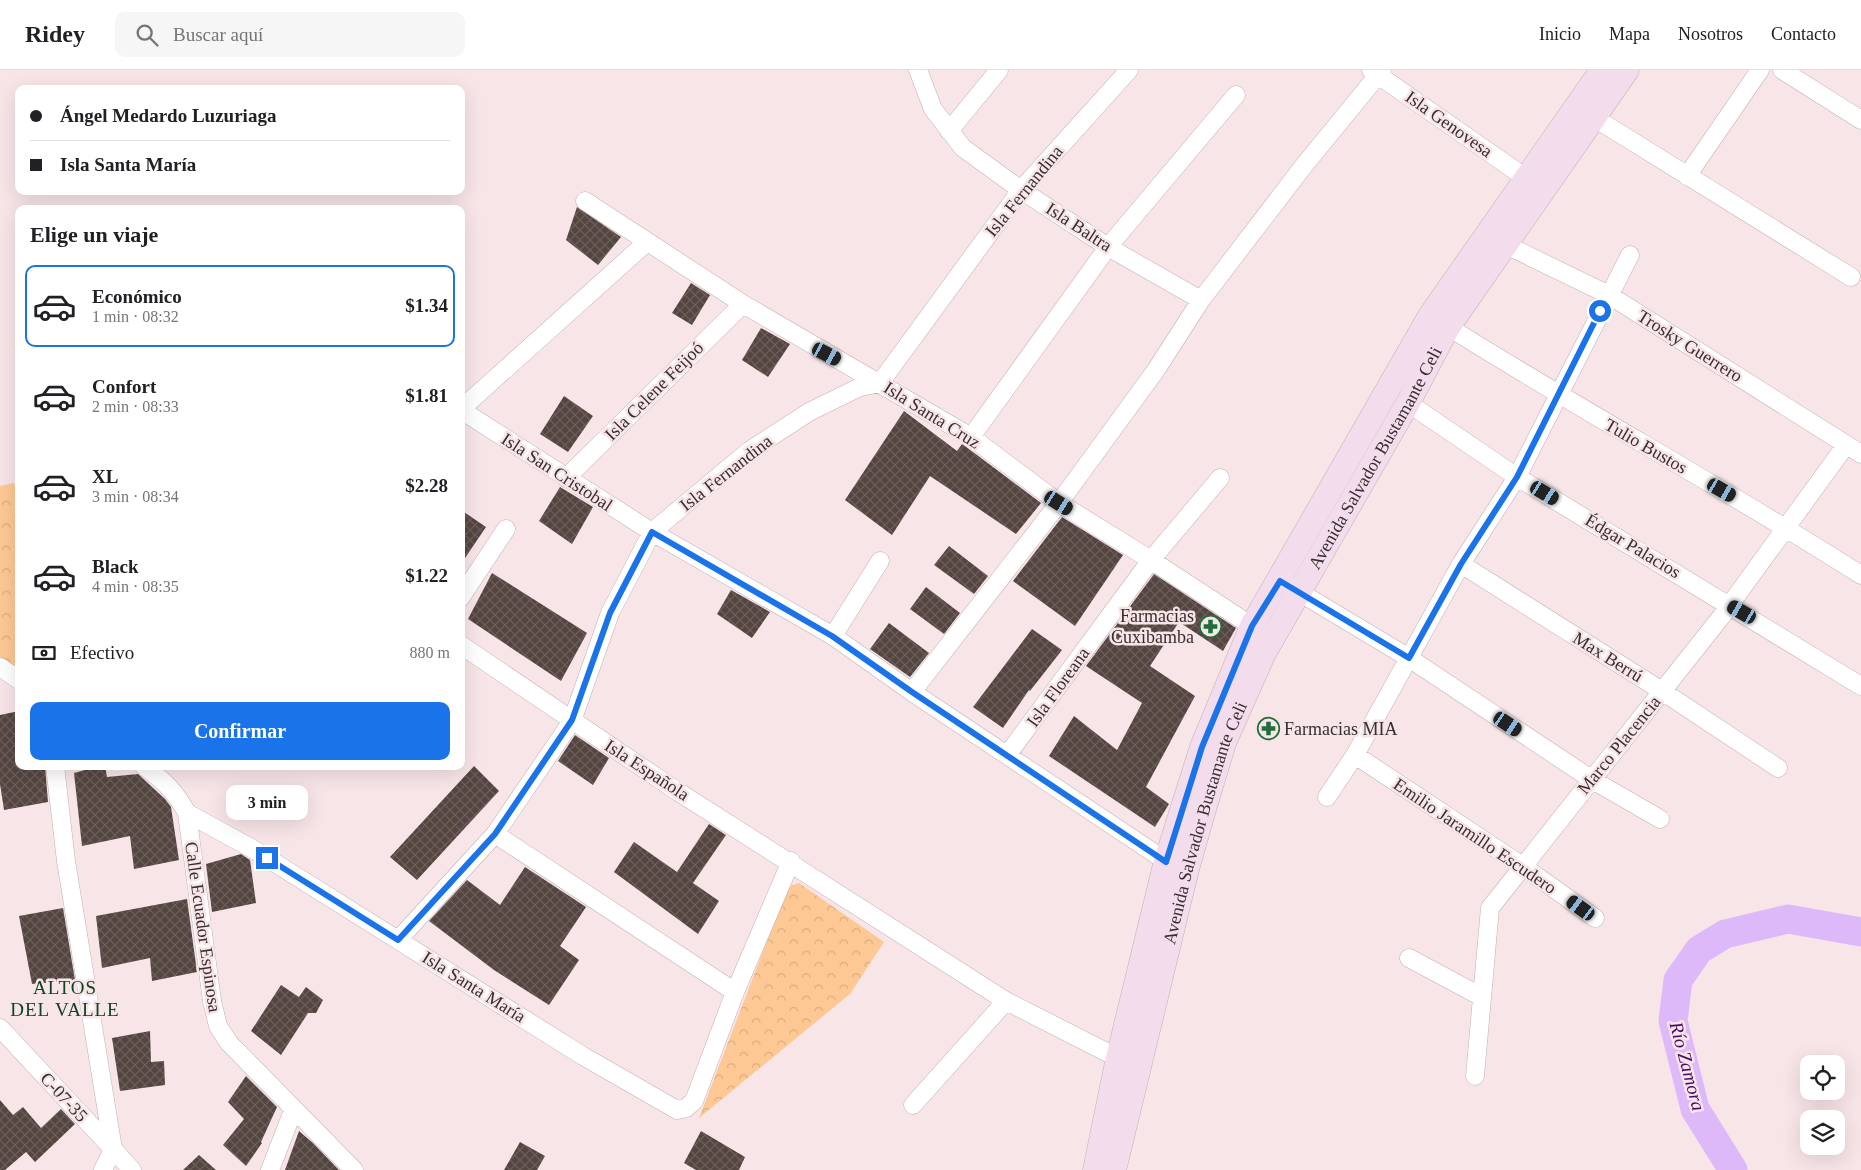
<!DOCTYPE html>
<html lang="es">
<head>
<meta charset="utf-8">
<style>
	:root { --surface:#fff; --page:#f6f6f6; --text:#202124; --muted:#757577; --line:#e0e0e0; --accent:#1a73e8 }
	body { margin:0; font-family:Georgia,serif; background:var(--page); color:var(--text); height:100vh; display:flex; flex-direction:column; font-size:19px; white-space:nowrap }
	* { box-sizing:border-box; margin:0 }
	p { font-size:16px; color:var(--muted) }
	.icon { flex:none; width:28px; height:28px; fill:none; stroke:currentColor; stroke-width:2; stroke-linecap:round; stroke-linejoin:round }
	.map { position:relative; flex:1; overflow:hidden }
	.panel { position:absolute; left:15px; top:135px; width:450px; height:565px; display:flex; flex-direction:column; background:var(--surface); border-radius:10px; box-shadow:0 5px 20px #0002 }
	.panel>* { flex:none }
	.guide { position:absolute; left:15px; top:15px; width:450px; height:110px; border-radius:10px; box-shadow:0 5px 20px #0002; display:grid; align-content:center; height:110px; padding:0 15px; background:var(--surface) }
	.tools { position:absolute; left:1800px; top:985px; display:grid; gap:10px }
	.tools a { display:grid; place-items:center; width:45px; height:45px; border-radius:10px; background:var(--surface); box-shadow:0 5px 20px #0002; font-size:25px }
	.end { position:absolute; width:22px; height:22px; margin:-11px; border:6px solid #1a73e8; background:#fff; box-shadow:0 0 0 2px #fff }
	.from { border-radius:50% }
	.bubble { position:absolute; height:35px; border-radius:10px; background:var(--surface); box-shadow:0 5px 20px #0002; font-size:16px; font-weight:700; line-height:35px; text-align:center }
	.car { position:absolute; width:15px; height:30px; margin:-15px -8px; border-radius:6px; box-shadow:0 0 4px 1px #0007; background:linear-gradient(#222 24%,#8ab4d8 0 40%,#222 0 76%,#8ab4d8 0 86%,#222 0) }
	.guide b { display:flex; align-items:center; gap:18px; height:48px; font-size:19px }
	.guide b+b { border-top:1px solid var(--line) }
	.guide i { width:12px; height:12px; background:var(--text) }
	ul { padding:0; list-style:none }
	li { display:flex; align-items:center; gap:15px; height:82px; margin:0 10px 8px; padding:0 5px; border:2px solid transparent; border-radius:10px }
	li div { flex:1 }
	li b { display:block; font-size:19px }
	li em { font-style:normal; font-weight:700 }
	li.on { border-color:var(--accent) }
	li>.icon { width:45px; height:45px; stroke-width:1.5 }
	h2 { padding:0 15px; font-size:22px; line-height:60px }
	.pay { display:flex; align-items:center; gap:12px; height:55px; padding:0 15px; font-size:19px }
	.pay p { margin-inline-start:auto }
	.cta { display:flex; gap:10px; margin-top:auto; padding:10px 15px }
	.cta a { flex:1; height:58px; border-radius:10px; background:var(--accent); color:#fff; font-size:20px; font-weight:700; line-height:58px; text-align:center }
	header { display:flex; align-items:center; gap:30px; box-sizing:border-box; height:70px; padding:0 25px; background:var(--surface); border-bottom:1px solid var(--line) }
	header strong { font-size:24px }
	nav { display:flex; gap:28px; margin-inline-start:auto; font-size:18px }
	.search { width:350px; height:45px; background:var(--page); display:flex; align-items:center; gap:12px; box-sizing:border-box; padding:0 18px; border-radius:10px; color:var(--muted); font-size:19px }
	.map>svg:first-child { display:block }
	.park { fill:url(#park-crowns) }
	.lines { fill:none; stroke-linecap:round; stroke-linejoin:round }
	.river { stroke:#ddb9f9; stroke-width:29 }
	.building { fill:url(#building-cross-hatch) }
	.minor-casing { stroke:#c2b0b2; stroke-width:19 }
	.secondary-casing { stroke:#c2b0b2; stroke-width:25 }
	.minor { stroke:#fff; stroke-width:18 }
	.secondary { stroke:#f3dcec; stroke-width:24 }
	.route { stroke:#1a73e8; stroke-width:6 }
	.labels { text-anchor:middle; stroke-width:5; stroke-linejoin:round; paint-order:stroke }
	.street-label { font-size:18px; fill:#362f30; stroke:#f8e5e8 }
	.poi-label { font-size:18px; fill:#362f30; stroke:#f8e5e8; text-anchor:end }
	.neighbourhood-label { font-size:19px; letter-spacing:1px; fill:#0e4422; stroke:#f8e5e8 }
	.water-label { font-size:19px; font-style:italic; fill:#480968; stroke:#f8e5e8 }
</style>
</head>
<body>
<header>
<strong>Ridey</strong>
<div class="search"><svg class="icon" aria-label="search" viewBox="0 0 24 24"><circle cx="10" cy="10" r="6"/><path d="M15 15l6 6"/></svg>Buscar aquí</div>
<nav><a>Inicio</a><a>Mapa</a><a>Nosotros</a><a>Contacto</a></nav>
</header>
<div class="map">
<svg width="1861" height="1100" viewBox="0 0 1861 1100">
	<defs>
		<pattern id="park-crowns" width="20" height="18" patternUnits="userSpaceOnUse" patternTransform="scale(1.25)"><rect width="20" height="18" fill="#fec894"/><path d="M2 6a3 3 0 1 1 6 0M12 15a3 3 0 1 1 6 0" fill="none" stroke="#daac80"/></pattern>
		<pattern id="building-cross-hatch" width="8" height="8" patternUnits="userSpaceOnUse" patternTransform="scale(1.25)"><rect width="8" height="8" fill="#544541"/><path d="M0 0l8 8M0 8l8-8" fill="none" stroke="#6a5e5b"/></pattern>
	</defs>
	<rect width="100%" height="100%" fill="#f8e5e8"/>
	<path class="park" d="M13,413L19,417V605L0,593V416Z
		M799,813L884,872L850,924L699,1048L782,832L789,816Z"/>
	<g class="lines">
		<path class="river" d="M1733,1100L1695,1039L1673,951L1678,910L1699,880L1725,864L1788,849L1861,862"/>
	</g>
	<path class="building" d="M577,137L621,167L598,195L566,170Z
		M691,213L710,225L692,255L672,243Z
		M761,258L790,274L768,307L742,290Z
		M564,326L593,346L568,382L540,364Z
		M904,341L957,381L962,374L965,376L1041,433L1016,464L930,406L892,465L845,430Z
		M560,417L593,437L572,474L539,451Z
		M461,440L486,457L461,494Z
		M1062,447L1123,485L1075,556L1013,511Z
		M949,476L988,506L974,524L934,495Z
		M492,503L587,563L561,611L468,549Z
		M1154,504L1236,558L1223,581L1179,552L1150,596L1195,626L1146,717L1169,734L1155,757L1049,686L1074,646L1117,680L1142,633L1086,596Z
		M926,517L960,543L944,564L910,539Z
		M731,520L770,542L752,568L717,544Z
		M889,553L929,583L910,607L870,579Z
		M1032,559L1062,580L1030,621L1029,620L1003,658L973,637Z
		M19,641V696H45L48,732L4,740L0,714V645Z
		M575,665L609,688L593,715L558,691Z
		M99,696H105L107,707L138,704L165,729L171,737L179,790L134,799L130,766L82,776L74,703Z
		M474,696L499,721L417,810L390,787Z
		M709,754L726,765L693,813L719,831L698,864L614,802L634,772L677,802Z
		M241,784L250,790L256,833L212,842L206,794Z
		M525,797L586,837L560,876L579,890L549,935L494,900L429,851L467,810L500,835Z
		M187,829L197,902L152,911L150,888L102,898L96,846Z
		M63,838L75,910L32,914L19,846Z
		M281,915L299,927L306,917L323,930L316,943H308L281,985L251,961Z
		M150,961L151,992L164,991L165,1015L120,1021L112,968Z
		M246,1006L277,1037L261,1072L262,1073L246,1096L223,1075L244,1049L228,1032Z
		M0,1030L13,1045L23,1037L41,1058L61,1039L75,1054L35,1092L26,1082L5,1100H0Z
		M299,1061L313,1073L339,1100H285Z
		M701,1061L745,1087L739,1100H696L684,1093Z
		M520,1072L545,1086L537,1100H504Z
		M199,1085L216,1100H183Z"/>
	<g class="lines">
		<defs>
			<path id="minor" d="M918,0L933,39L963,78L1021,120L1108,177L1201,230
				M1371,0L1526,108
				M1782,0L1861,50
				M1585,42L1851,207
				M949,61L999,0
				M1687,106L1760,0
				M585,131L743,234L971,367L1059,433L1151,490L1261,562
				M1496,170L1609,225L1861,384
				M1439,251C1578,339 1723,417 1861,505
				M1408,333L1517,407L1861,616
				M461,339L647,172
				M461,340L652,462L833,566L912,622L1166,791L1175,795
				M971,367L1108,177L1236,25
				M566,408L743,234
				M1461,494L1662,621L1778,698
				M1289,516L1409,588L1591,709L1660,749
				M461,527L506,459
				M833,566L880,491
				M461,575L677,721L1006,931L1118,988
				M0,597L19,610
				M912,622L1059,433L1156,300L1201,230L1302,98L1382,0
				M1008,684L1151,490L1220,408
				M1355,685L1524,797L1595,848
				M55,696L66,791L113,1079L132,1100
				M144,696C164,711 175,721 187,743L212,931L218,956L229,973L354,1100
				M1327,727L1355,685L1461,494L1517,407L1630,185
				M187,743L251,778L583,986L677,1040L686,1038L694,1031L735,922L791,791
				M495,764L735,922
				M398,870L495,764L572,651L610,543L652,462L749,381L809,342L860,317L880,313L1021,120L1129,0
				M1409,888L1482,927
				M0,958L113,1079L103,1100
				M1475,1006L1490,838L1721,547L1846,375
				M913,1035L1006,931
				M270,1100L293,1041"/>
			<g id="secondary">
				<path d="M1095,1100L1118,988L1166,791L1202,677L1252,556L1430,246L1602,0"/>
				<path id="s1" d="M1114,1100L1187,799L1204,739L1224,673L1264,583L1408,333L1448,257L1627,0"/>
			</g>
		</defs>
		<use href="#minor" class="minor-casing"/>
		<use href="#secondary" class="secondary-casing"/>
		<use href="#minor" class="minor"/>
		<use href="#secondary" class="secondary"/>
	</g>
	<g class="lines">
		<path class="route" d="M267,788L398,870L495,764L572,650L610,543L652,462L832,566L912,622L1166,792L1202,677L1252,556L1280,511L1409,588L1461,494L1517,407L1600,241"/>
	</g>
	<defs>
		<symbol id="pharmacy-ring" viewBox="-11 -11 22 22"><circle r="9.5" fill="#f8e5e8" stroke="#206e3d" stroke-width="1.5"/><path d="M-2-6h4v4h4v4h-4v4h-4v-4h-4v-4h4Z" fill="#206e3d"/></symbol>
	</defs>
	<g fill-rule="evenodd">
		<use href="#pharmacy-ring" x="1198" y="544" width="25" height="25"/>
		<use href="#pharmacy-ring" x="1256" y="646" width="25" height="25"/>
	</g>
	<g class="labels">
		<g class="street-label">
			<text transform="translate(1449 54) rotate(35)" y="6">Isla Genovesa</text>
			<text transform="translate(1024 121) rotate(-51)" y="6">Isla Fernandina</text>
			<text transform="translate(1079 157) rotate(33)" y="6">Isla Baltra</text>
			<text transform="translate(1690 276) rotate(32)" y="6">Trosky Guerrero</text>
			<text transform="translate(654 321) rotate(-45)" y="6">Isla Celene Feijoó</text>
			<text transform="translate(932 345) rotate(32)" y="6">Isla Santa Cruz</text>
			<text transform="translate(1646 376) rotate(30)" y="6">Tulio Bustos</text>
			<text dy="6" stroke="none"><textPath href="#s1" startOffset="764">Avenida Salvador Bustamante Celi</textPath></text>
			<text transform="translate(557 402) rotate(33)" y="6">Isla San Cristobal</text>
			<text transform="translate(726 403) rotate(-38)" y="6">Isla Fernandina</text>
			<text transform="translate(1633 476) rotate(31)" y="6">Édgar Palacios</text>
			<text transform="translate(1608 587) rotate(32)" y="6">Max Berrú</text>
			<text transform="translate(1058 617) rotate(-54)" y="6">Isla Floreana</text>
			<text transform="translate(1619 675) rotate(-51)" y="6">Marco Placencia</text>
			<text transform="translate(647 700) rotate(33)" y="6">Isla Española</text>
			<text dy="6" stroke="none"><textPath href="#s1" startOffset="359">Avenida Salvador Bustamante Celi</textPath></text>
			<text transform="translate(1475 766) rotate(34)" y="6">Emilio Jaramillo Escudero</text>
			<text transform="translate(203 857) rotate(82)" y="6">Calle Ecuador Espinosa</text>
			<text transform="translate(474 917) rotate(32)" y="6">Isla Santa María</text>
			<text transform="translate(64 1027) rotate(47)" y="6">C-07-35</text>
		</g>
		<g class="poi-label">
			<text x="1194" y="552">Farmacias<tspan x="1194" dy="21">Cuxibamba</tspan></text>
			<text x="1284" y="665" text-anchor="start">Farmacias MIA</text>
		</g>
		<g class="neighbourhood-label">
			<text x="65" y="924">ALTOS<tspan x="65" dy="22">DEL VALLE</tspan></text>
		</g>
		<g class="water-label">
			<text transform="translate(1688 996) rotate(75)" y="7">Río Zamora</text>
		</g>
	</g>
</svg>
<div class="tools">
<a><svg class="icon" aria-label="locate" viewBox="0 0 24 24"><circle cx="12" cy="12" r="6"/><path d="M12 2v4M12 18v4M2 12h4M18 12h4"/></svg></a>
<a><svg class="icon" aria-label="layers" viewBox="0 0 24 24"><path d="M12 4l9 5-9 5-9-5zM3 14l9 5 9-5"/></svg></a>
</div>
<i class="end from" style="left:1600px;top:241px"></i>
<i class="end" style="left:267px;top:788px"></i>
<div class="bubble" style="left:226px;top:715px;width:82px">3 min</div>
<i class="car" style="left:827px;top:284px;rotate:118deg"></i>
<i class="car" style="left:1722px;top:420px;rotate:120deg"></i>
<i class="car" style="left:1545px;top:423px;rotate:121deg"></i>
<i class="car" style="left:1059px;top:433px;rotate:122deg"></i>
<i class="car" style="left:1742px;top:542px;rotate:300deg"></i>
<i class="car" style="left:1508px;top:654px;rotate:124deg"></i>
<i class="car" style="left:1581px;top:838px;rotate:306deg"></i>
<div class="guide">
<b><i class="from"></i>Ángel Medardo Luzuriaga</b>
<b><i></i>Isla Santa María</b>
</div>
<section class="panel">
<h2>Elige un viaje</h2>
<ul>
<li class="on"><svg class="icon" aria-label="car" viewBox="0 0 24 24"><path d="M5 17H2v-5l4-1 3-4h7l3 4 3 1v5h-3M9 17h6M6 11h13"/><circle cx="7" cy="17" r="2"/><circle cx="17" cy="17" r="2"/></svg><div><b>Económico</b><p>1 min · 08:32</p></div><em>$1.34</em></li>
<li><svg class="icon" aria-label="car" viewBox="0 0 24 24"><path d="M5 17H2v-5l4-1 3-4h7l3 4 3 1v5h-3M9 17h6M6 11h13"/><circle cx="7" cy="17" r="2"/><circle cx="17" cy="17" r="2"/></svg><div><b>Confort</b><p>2 min · 08:33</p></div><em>$1.81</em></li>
<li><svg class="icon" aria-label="car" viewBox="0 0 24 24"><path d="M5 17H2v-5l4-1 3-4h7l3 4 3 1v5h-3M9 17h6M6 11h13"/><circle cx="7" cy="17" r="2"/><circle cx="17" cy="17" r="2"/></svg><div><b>XL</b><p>3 min · 08:34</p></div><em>$2.28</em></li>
<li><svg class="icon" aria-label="car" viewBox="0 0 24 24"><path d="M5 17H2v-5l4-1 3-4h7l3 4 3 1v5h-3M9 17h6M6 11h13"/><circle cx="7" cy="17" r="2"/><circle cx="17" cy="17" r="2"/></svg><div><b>Black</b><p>4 min · 08:35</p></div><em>$1.22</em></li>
</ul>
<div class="pay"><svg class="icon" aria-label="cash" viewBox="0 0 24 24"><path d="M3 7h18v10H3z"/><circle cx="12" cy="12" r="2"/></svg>Efectivo<p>880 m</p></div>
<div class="cta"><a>Confirmar</a></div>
</section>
</div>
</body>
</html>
